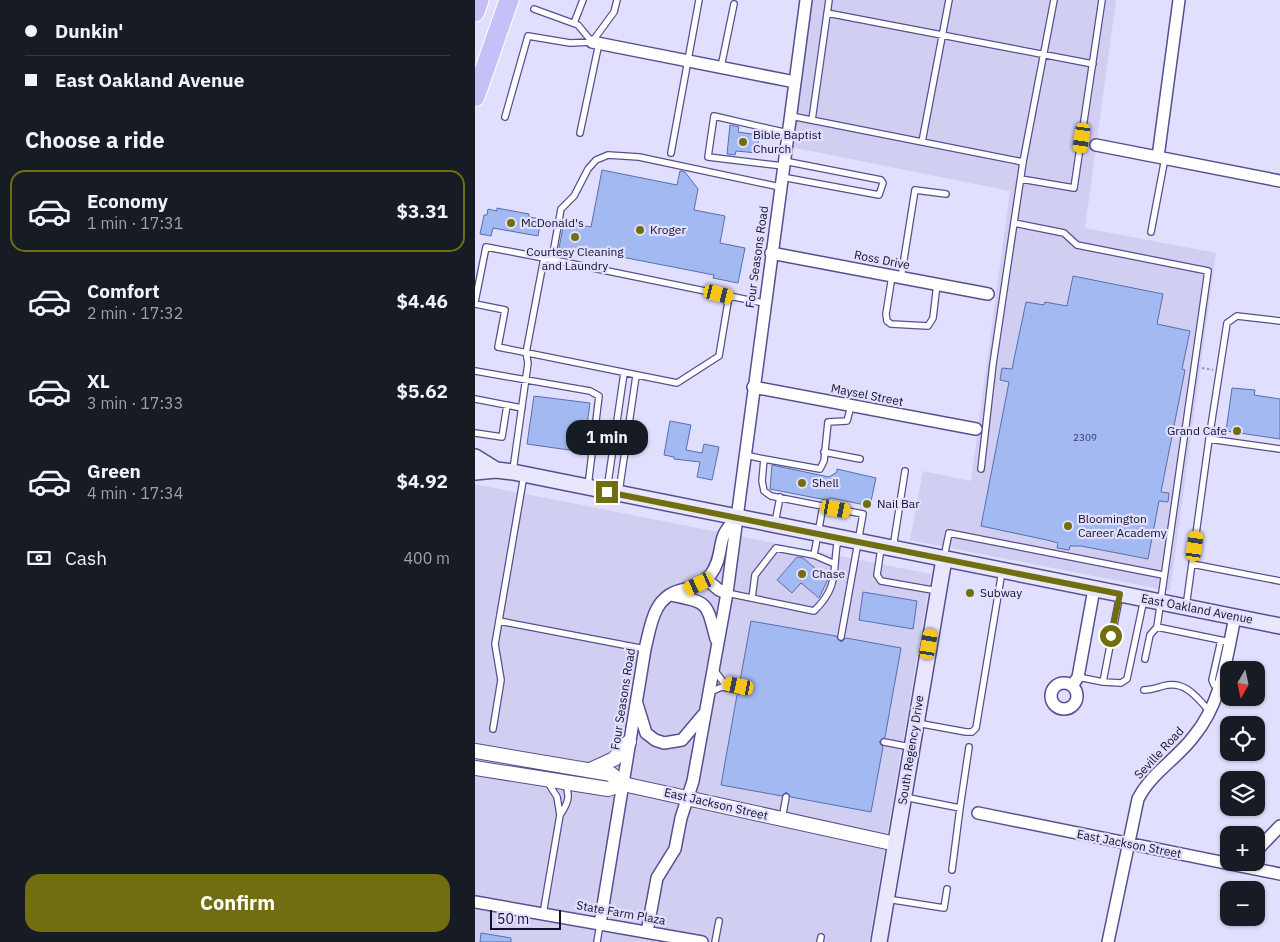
<!DOCTYPE html>
<html lang="en">
<head>
<meta charset="utf-8">
<style>
	:root { --surface:#171b24; --page:#20242c; --text:#f1f3f6; --muted:#9ea1a6; --line:#363941; --accent:#706e0f }
	body { margin:0; font-family:"IBM Plex Sans",sans-serif; background:var(--page); color:var(--text); height:100vh; display:flex; flex-direction:column; font-size:19px; white-space:nowrap }
	* { box-sizing:border-box; margin:0 }
	p { font-size:16px; color:var(--muted) }
	.icon { flex:none; width:28px; height:28px; fill:none; stroke:currentColor; stroke-width:2; stroke-linecap:round; stroke-linejoin:round }
	.map { position:relative; flex:1; overflow:hidden }
	.sheet { display:flex; flex-direction:column; background:var(--surface); width:475px }
	.sheet>* { flex:none }
	.banner { display:grid; align-content:center; height:110px; padding:0 25px; background:var(--surface) }
	.needle { width:32px; rotate:189deg }
	.fabs { position:absolute; left:745px; top:661px; display:grid; gap:10px }
	.fabs a { display:grid; place-items:center; width:45px; height:45px; border-radius:10px; background:var(--surface); box-shadow:0 1px 4px #0004; font-size:25px }
	.scale { position:absolute; left:15px; bottom:12px; width:71px; box-sizing:border-box; padding-left:5px; border:2px solid #140f2a; border-top:0; font-size:14px; line-height:18px; white-space:nowrap; color:#140f2a; -webkit-text-stroke:4px #e1dffe; paint-order:stroke }
	.end { position:absolute; width:22px; height:22px; margin:-11px; border:6px solid #706e0f; background:#fff; box-shadow:0 0 0 2px #fff }
	.from { border-radius:50% }
	.bubble { position:absolute; height:35px; border-radius:15px; background:var(--surface); box-shadow:0 1px 4px #0004; font-size:16px; font-weight:800; line-height:35px; text-align:center }
	.car { position:absolute; width:15px; height:30px; margin:-15px -8px; border-radius:6px; box-shadow:0 0 4px 1px #0007; background:linear-gradient(#f5c518 24%,#345 0 40%,#f5c518 0 76%,#345 0 86%,#f5c518 0) }
	.banner b { display:flex; align-items:center; gap:18px; height:48px; font-size:19px }
	.banner b+b { border-top:1px solid var(--line) }
	.banner i { width:12px; height:12px; background:var(--text) }
	ul { padding:0; list-style:none }
	li { display:flex; align-items:center; gap:15px; height:82px; margin:0 10px 8px; padding:0 15px; border:2px solid transparent; border-radius:15px }
	li div { flex:1 }
	li b { display:block; font-size:19px }
	li em { font-style:normal; font-weight:800 }
	li.on { border-color:var(--accent) }
	li>.icon { width:45px; height:45px; stroke-width:1.5 }
	h2 { padding:0 25px; font-size:22px; line-height:60px }
	.pay { display:flex; align-items:center; gap:12px; height:55px; padding:0 25px; font-size:19px }
	.pay p { margin-inline-start:auto }
	.action { display:flex; gap:10px; margin-top:auto; padding:10px 25px }
	.action a { flex:1; height:58px; border-radius:15px; background:var(--accent); color:#fff; font-size:20px; font-weight:800; line-height:58px; text-align:center }
	main { display:flex; flex:1; min-height:0 }
	.map>svg:first-child { display:block }
	.built { fill:#d1cff1 }
	.building { fill:#a3b9f2; stroke:#586eb0 }
	.lines { fill:none; stroke-linecap:round; stroke-linejoin:round }
	.service-casing { stroke:#584e91; stroke-width:8 }
	.minor-casing { stroke:#584e91; stroke-width:14 }
	.tertiary-casing { stroke:#584e91; stroke-width:16 }
	.secondary-casing { stroke:#584e91; stroke-width:18 }
	.trunk-casing { stroke:#fff; stroke-width:21 }
	.path { stroke:#9793b1; stroke-width:2; stroke-dasharray:2.5 2.5; stroke-linecap:butt }
	.service { stroke:#fff; stroke-width:5.5 }
	.minor { stroke:#fff; stroke-width:11 }
	.tertiary { stroke:#fff; stroke-width:14 }
	.secondary { stroke:#e9e7fd; stroke-width:15 }
	.trunk { stroke:#c6c0f8; stroke-width:19 }
	.route { stroke:#706e0f; stroke-width:6 }
	.poi-dot { fill:#706e0f; stroke:#e1dffe; stroke-width:2 }
	.labels { text-anchor:middle; stroke-width:4.5; stroke-linejoin:round; paint-order:stroke }
	.number-label { font-size:10px; fill:#383a5c }
	.poi-label { font-size:12px; fill:#140f2a; stroke:#e1dffe; text-anchor:start }
	.street-label { font-size:12px; fill:#140f2a; stroke:#e1dffe }
</style>
</head>
<body>
<main>
<section class="sheet">
<div class="banner">
<b><i class="from"></i>Dunkin'</b>
<b><i></i>East Oakland Avenue</b>
</div>
<h2>Choose a ride</h2>
<ul>
<li class="on"><svg class="icon" aria-label="car" viewBox="0 0 24 24"><path d="M5 17H2v-5l4-1 3-4h7l3 4 3 1v5h-3M9 17h6M6 11h13"/><circle cx="7" cy="17" r="2"/><circle cx="17" cy="17" r="2"/></svg><div><b>Economy</b><p>1 min · 17:31</p></div><em>$3.31</em></li>
<li><svg class="icon" aria-label="car" viewBox="0 0 24 24"><path d="M5 17H2v-5l4-1 3-4h7l3 4 3 1v5h-3M9 17h6M6 11h13"/><circle cx="7" cy="17" r="2"/><circle cx="17" cy="17" r="2"/></svg><div><b>Comfort</b><p>2 min · 17:32</p></div><em>$4.46</em></li>
<li><svg class="icon" aria-label="car" viewBox="0 0 24 24"><path d="M5 17H2v-5l4-1 3-4h7l3 4 3 1v5h-3M9 17h6M6 11h13"/><circle cx="7" cy="17" r="2"/><circle cx="17" cy="17" r="2"/></svg><div><b>XL</b><p>3 min · 17:33</p></div><em>$5.62</em></li>
<li><svg class="icon" aria-label="car" viewBox="0 0 24 24"><path d="M5 17H2v-5l4-1 3-4h7l3 4 3 1v5h-3M9 17h6M6 11h13"/><circle cx="7" cy="17" r="2"/><circle cx="17" cy="17" r="2"/></svg><div><b>Green</b><p>4 min · 17:34</p></div><em>$4.92</em></li>
</ul>
<div class="pay"><svg class="icon" aria-label="cash" viewBox="0 0 24 24"><path d="M3 7h18v10H3z"/><circle cx="12" cy="12" r="2"/></svg>Cash<p>400 m</p></div>
<div class="action"><a>Confirm</a></div>
</section>
<div class="map">
<svg width="805" height="942" viewBox="0 0 805 942">
	<rect width="100%" height="100%" fill="#e1dffe"/>
	<path class="built" d="M337,0H641L610,228L741,253L695,591L435,540L448,471L496,481L535,191L316,147Z
		M0,484L456,574L394,942H0Z"/>
	<path class="building" d="M255,125L264,127L263,132L284,135L282,153L261,151L260,155L252,154Z
		M127,170L202,185L205,171L210,172L223,189L219,210L250,216L245,243L270,248L263,283L238,278L239,275L111,250V253L84,248L89,222L116,227Z
		M22,208L54,214V217L66,219L63,236L18,228L16,236L5,234L9,215H12L13,209L22,211Z
		M598,276L688,294L682,324L715,331L707,369L710,370L686,492L694,493L693,502L684,501L673,559L606,546H595L594,550L582,548L583,543L572,540L506,526L534,382L525,380L527,368L537,369L551,302L569,305L570,302L592,306Z
		M757,388L780,390L779,395L805,399V439L751,431Z
		M59,396L115,403L108,452L52,444Z
		M195,421L216,425L211,450L227,453L229,444L244,447L237,480L222,477L225,462L199,459V457L189,455Z
		M297,465L354,477L362,472V469L401,478L395,506L356,498L351,500L295,489Z
		M322,557L328,558L353,579L344,598L326,583L317,593L302,580Z
		M388,592L442,601L438,629L384,620Z
		M276,621L361,636L366,642L371,638L426,648L410,737L404,742L408,747L396,812L316,797L311,792L307,796L246,785L262,695L267,693L269,686L265,681Z
		M6,933L36,938V942H5Z"/>
	<g class="lines">
		<defs>
			<path id="service" d="M59,9L103,25L117,42
				M352,13L618,64
				M99,23L108,0
				M117,42L139,12L142,0
				M246,67L259,4
				M316,116L548,162L518,364L506,469
				M30,117L53,36L95,43L117,42
				M337,120L354,0
				M105,133L124,43
				M447,142L474,0
				M196,153L224,0
				M548,162L579,0
				M308,166L233,157L239,116L313,133
				M307,177L404,195L408,183L406,180L309,161
				M546,179L599,188L627,0
				M539,223L589,233L602,245L733,271L682,627L755,642
				M676,232L690,158
				M77,259L86,209L99,196L113,169L121,160L133,155L164,157L305,187
				M417,276L411,314L412,321L416,324L453,326L458,318L462,284
				M426,278L440,190L471,194
				M0,302L11,247L69,258
				M0,304L30,310L23,347L202,383L244,356L254,296
				M0,371L115,391L124,396L113,486
				M0,399L47,408
				M0,433L27,437L32,405
				M734,439L752,323L762,316L805,321
				M349,452L385,459
				M270,455L289,459L287,481L289,491L296,496L388,514L366,637
				M289,459L345,469L349,461L353,422L372,421L376,406
				M38,470L53,363L51,353L69,258L289,303
				M132,490L149,373
				M144,492L161,376
				M300,523L305,497
				M406,548L402,575L406,581L463,591
				M418,548L430,471
				M339,555L348,506
				M469,557L474,533L688,575
				M717,564L805,581
				M252,593L339,611C365,586 357,570 363,538
				M277,598L280,575L301,548L339,555L360,564
				M711,607L734,439L805,449
				M24,621L170,649
				M670,659L675,635L682,627
				M240,671L249,683L264,686
				M603,677L628,682L645,594
				M628,682L646,683L652,679L669,599
				M745,686L739,685L737,680L746,640
				M669,690C676,690 681,688 688,686C710,680 722,697 735,712
				M235,692L247,687L263,690
				M442,723L491,732H497L501,728L527,571
				M18,729L26,680L20,644L49,475
				M409,742L435,747
				M429,797L485,808L477,870
				M485,808L494,747
				M85,815C92,805 97,795 89,783
				M307,819L311,797
				M412,899L469,908L472,889
				M68,914L85,815L82,797L72,781
				M122,942L125,924
				M240,942L244,921
				M345,942L346,937"/>
			<path id="minor" d="M117,42L320,82
				M621,145L805,181
				M683,157L704,0
				M296,253L513,294
				M278,387L501,429
				M231,579L244,590L252,593
				M196,595C234,603 231,601 241,639
				M576 696a13 13 0 1 1 26 0a13 13 0 1 1-26 0Z
				M597,686L603,677L619,589
				M162,704L171,733L180,740L189,743L207,740L228,715
				M503,813L805,874
				M781,854L785,847L805,826
				M0,902L227,942
				M125,924L170,649C176,625 178,597 206,590C218,587 228,584 236,574C245,562 244,550 248,537C250,530 257,523 261,518
				M172,932L182,878L200,849L206,818L218,781L252,593L331,0
				M633,942L663,799C676,773 702,759 719,736C747,702 751,659 760,617"/>
			<path id="tertiary" d="M0,751L136,774L148,784L421,844
				M0,768L133,789L148,784
				M115,770L139,759L154,742"/>
			<path id="secondary" d="M0,457L21,470
				M0,472L21,470L38,472L805,626
				M404,942L469,559"/>
			<path id="trunk" d="M0,12L4,0
				M0,97L34,0"/>
		</defs>
		<use href="#service" class="service-casing"/>
		<use href="#minor" class="minor-casing"/>
		<use href="#tertiary" class="tertiary-casing"/>
		<use href="#secondary" class="secondary-casing"/>
		<use href="#trunk" class="trunk-casing"/>
		<path class="path" d="M727,368L738,370"/>
		<use href="#service" class="service"/>
		<use href="#minor" class="minor"/>
		<use href="#tertiary" class="tertiary"/>
		<use href="#secondary" class="secondary"/>
		<use href="#trunk" class="trunk"/>
	</g>
	<g class="lines">
		<path class="route" d="M132,492L645,594L636,636"/>
	</g>
	<g class="poi-dot">
		<circle cx="268" cy="142" r="5"/>
		<circle cx="36" cy="223" r="5"/>
		<circle cx="165" cy="230" r="5"/>
		<circle cx="100" cy="237" r="5"/>
		<circle cx="762" cy="431" r="5"/>
		<circle cx="327" cy="483" r="5"/>
		<circle cx="392" cy="504" r="5"/>
		<circle cx="593" cy="526" r="5"/>
		<circle cx="327" cy="574" r="5"/>
		<circle cx="495" cy="593" r="5"/>
	</g>
	<g class="labels">
		<g class="number-label">
			<text x="610" y="441">2309</text>
		</g>
		<g class="poi-label">
			<text x="278" y="139">Bible Baptist<tspan x="278" dy="14">Church</tspan></text>
			<text x="46" y="227">McDonald's</text>
			<text x="175" y="234">Kroger</text>
			<text x="100" y="256" text-anchor="middle">Courtesy Cleaning<tspan x="100" dy="14">and Laundry</tspan></text>
			<text x="752" y="435" text-anchor="end">Grand Cafe</text>
			<text x="337" y="487">Shell</text>
			<text x="402" y="508">Nail Bar</text>
			<text x="603" y="523">Bloomington<tspan x="603" dy="14">Career Academy</tspan></text>
			<text x="337" y="578">Chase</text>
			<text x="505" y="597">Subway</text>
		</g>
		<g class="street-label">
			<text transform="translate(282 257) rotate(-82)" y="4">Four Seasons Road</text>
			<text transform="translate(407 260) rotate(11)" y="4">Ross Drive</text>
			<text transform="translate(392 395) rotate(11)" y="4">Maysel Street</text>
			<text transform="translate(722 609) rotate(11)" y="4">East Oakland Avenue</text>
			<text transform="translate(148 699) rotate(-81)" y="4">Four Seasons Road</text>
			<text transform="translate(436 750) rotate(-81)" y="4">South Regency Drive</text>
			<text transform="translate(684 753) rotate(-47)" y="4">Seville Road</text>
			<text transform="translate(241 804) rotate(13)" y="4">East Jackson Street</text>
			<text transform="translate(654 844) rotate(11)" y="4">East Jackson Street</text>
			<text transform="translate(146 913) rotate(10)" y="4">State Farm Plaza</text>
		</g>
	</g>
</svg>
<div class="fabs">
<a><svg class="needle" viewBox="-14 -14 28 28"><path d="M0-13l5 13h-10z" fill="#e53935"/><path d="M0 13l5-13h-10z" fill="#9ea1a6"/></svg></a>
<a><svg class="icon" aria-label="locate" viewBox="0 0 24 24"><circle cx="12" cy="12" r="6"/><path d="M12 2v4M12 18v4M2 12h4M18 12h4"/></svg></a>
<a><svg class="icon" aria-label="layers" viewBox="0 0 24 24"><path d="M12 4l9 5-9 5-9-5zM3 14l9 5 9-5"/></svg></a>
<a>+</a>
<a>−</a>
</div>
<div class="scale">50 m</div>
<i class="end from" style="left:636px;top:636px"></i>
<i class="end" style="left:132px;top:492px"></i>
<div class="bubble" style="left:91px;top:420px;width:82px">1 min</div>
<i class="car" style="left:607px;top:138px;rotate:188deg"></i>
<i class="car" style="left:244px;top:294px;rotate:104deg"></i>
<i class="car" style="left:361px;top:509px;rotate:101deg"></i>
<i class="car" style="left:720px;top:546px;rotate:8deg"></i>
<i class="car" style="left:224px;top:584px;rotate:245deg"></i>
<i class="car" style="left:454px;top:644px;rotate:10deg"></i>
<i class="car" style="left:264px;top:686px;rotate:282deg"></i>
</div>
</main>
</body>
</html>
